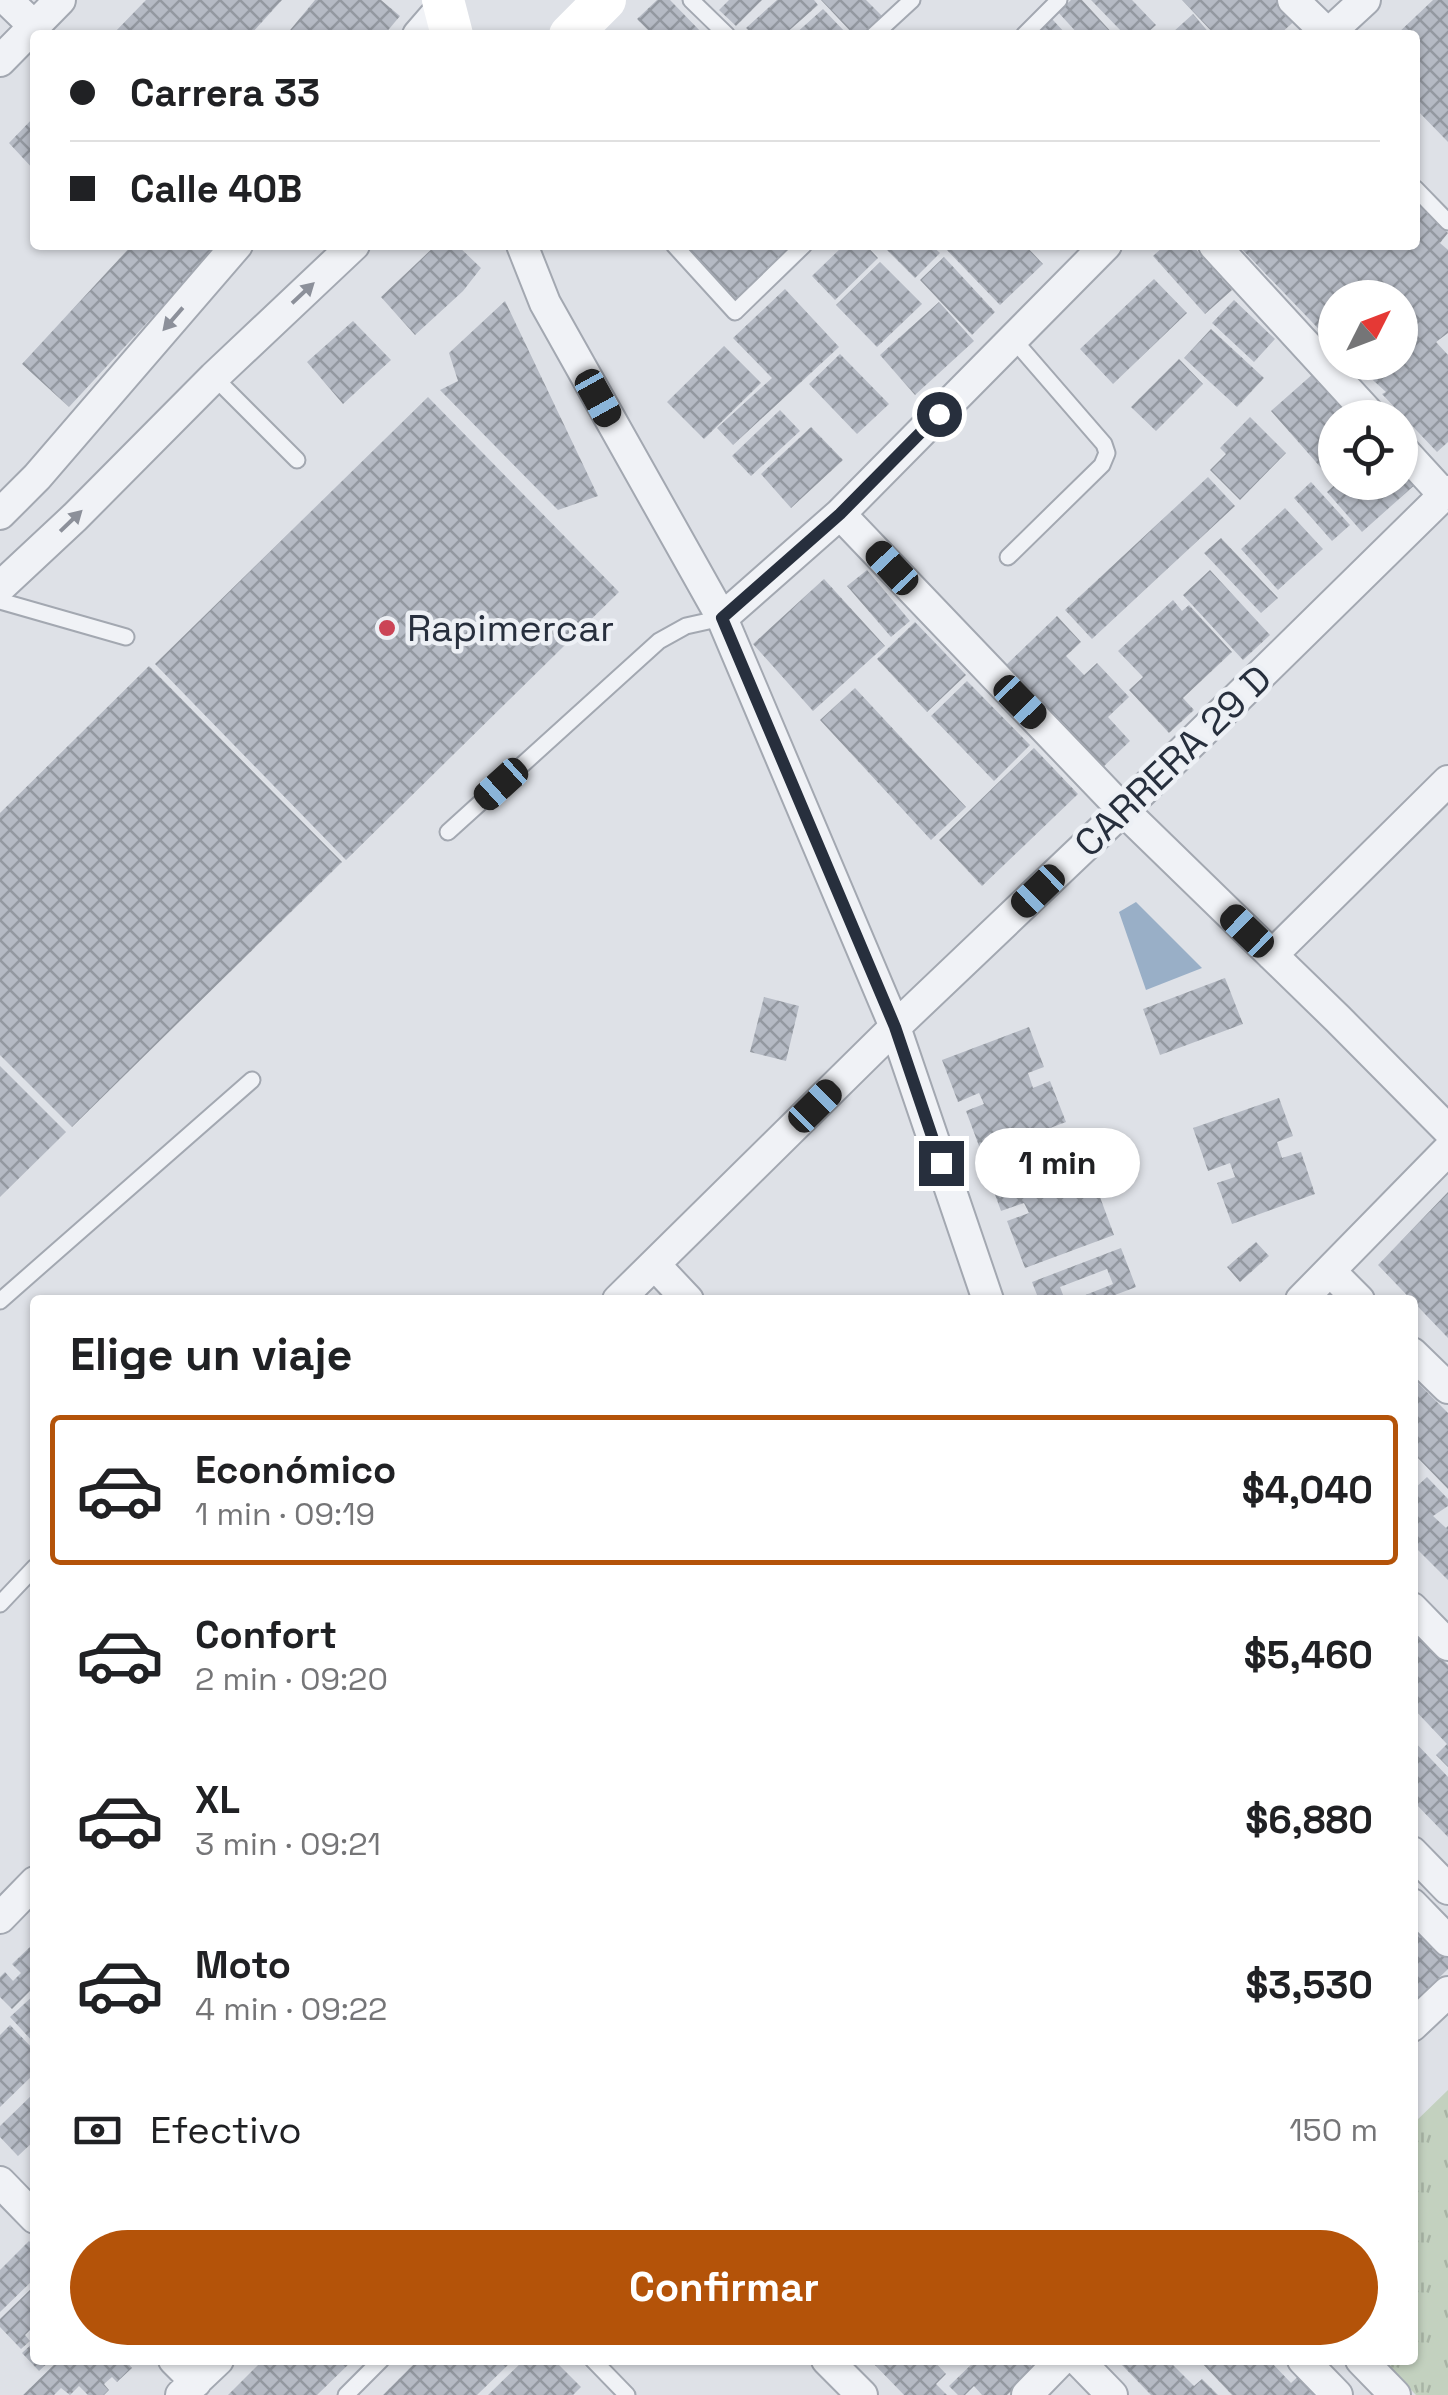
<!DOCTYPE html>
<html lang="es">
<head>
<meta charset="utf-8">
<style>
	:root { --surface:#fff; --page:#f6f6f6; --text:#202124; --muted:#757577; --line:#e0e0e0; --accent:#b45309 }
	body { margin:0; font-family:"Space Grotesk",sans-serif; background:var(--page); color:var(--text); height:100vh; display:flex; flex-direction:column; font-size:38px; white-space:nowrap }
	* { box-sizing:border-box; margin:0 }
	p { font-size:32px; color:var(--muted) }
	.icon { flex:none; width:55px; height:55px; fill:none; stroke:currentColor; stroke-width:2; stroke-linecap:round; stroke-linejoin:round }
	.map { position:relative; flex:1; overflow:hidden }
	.panel { position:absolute; left:30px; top:1295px; width:1388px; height:1070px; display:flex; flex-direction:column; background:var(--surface); border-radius:10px; box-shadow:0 2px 8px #0004 }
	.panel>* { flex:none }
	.top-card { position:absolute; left:30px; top:30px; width:1390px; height:220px; border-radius:10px; box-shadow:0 2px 8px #0004; display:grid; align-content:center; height:220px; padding:0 40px; background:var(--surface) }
	.needle { width:65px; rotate:48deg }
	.tools { position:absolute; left:1318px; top:280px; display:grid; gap:20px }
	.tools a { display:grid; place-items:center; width:100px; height:100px; border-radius:50%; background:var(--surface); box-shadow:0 2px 8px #0004; font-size:50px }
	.end { position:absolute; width:45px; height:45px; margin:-22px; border:12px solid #272f3d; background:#fff; box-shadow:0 0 0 5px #fff }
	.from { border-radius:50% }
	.bubble { position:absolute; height:70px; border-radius:35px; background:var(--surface); box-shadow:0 2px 8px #0004; font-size:32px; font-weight:600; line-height:70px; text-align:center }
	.car { position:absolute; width:30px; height:60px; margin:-30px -15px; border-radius:12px; box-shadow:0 0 8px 2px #0007; background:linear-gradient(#222 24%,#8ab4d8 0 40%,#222 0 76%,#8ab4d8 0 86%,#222 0) }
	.top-card b { display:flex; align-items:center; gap:35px; height:95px; font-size:38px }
	.top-card b+b { border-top:2px solid var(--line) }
	.top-card i { width:25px; height:25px; background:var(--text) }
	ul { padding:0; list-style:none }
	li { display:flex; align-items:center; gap:30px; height:150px; margin:0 20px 15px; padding:0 20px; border:5px solid transparent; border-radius:10px }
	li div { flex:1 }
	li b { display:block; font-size:38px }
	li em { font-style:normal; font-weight:600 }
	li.selected { border-color:var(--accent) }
	li>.icon { width:90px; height:90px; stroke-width:1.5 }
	h2 { padding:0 40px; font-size:45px; line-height:120px }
	.pay { display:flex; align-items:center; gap:25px; height:110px; padding:0 40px; font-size:38px }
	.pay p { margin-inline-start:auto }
	.primary-button { display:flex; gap:20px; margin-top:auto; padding:20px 40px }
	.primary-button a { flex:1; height:115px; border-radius:60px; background:var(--accent); color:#fff; font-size:40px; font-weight:600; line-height:115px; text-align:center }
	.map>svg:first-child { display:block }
	.park { fill:url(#park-tufts) }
	.water { fill:#99afc7 }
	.building { fill:url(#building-cross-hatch) }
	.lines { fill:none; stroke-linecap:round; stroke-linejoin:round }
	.lane-casing { stroke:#a3a8b1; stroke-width:19 }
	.street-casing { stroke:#a3a8b1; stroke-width:34 }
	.lane { stroke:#f0f2f6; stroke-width:15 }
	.street { stroke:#f0f2f6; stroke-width:30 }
	.secondary { stroke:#fff; stroke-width:42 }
	.oneway { fill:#8c909a }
	.route { stroke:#272f3d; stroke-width:12 }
	.poi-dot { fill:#cb4456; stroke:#edf0f5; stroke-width:4 }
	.labels { text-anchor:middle; stroke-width:9; stroke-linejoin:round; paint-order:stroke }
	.poi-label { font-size:38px; fill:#272f3d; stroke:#edf0f5; text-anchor:start }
	.street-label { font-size:38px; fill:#272f3d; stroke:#edf0f5 }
</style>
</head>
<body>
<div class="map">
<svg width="1448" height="2395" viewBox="0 0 1448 2395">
	<defs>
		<pattern id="park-tufts" width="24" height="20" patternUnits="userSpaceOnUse" patternTransform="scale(2.5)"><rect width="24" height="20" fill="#c3d1bf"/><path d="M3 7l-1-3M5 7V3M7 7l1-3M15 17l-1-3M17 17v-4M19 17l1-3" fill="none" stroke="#a8b4a5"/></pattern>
		<pattern id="building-cross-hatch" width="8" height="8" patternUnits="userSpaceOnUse" patternTransform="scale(2.5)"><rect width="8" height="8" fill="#b5bac4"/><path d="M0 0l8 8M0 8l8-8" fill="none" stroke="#9398a0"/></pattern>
	</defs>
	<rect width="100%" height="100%" fill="#dee1e7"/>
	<path class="park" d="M1448,2090V2395H1416L1382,2360H1412L1413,2124Z"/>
	<path class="water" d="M1136,902L1202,968L1146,990L1119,912Z"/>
	<path class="building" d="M146,0H282L250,35H112Z
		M315,0H381L400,16L384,35H286Z
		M657,0H670L704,35H653L637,19Z
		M729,0H762L736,26L719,10Z
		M777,0H814L818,5L784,35H753L746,28Z
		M821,0H866L884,18L866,35H854Z
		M1071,0H1082L1114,35H1079L1058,12Z
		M1091,0H1132L1156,25L1145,35H1125Z
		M1182,0H1285L1300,16L1279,35H1215Z
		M1433,0H1448V142L1415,108V35H1396Z
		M823,9L848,35H794Z
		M1193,14L1211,35H1175L1173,32Z
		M1052,19L1067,35H1034Z
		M35,116V171L9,143Z
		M1415,201L1448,233L1440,243L1448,250V333L1436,342L1448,355V442L1437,452L1382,394L1386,392L1353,362H1400V298H1335V346L1238,245H1415Z
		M132,245H219L69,407L22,364Z
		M436,245H457L481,268L463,291L415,335L381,297Z
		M682,245H800L738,306Z
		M844,245H866L878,258L835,300L812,276Z
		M882,245H931L940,253L915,278Z
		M942,245H1025L1043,264L1000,305Z
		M1165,245H1192L1232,290L1205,314L1153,256Z
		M944,257L995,312L972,335L920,280Z
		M880,262L922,304L877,347L836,305Z
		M1154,279L1187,313L1113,384L1080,349Z
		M785,289L839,347L733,445L717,428L772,378L733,338Z
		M1234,300L1275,339L1254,362L1212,323Z
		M505,301L598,496L558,510L440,390L458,381L449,353Z
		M939,302L974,341L915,395L880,355Z
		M353,321L391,360L343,404L307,362Z
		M1211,329L1264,378L1237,407L1184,358Z
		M724,346L761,383L704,439L667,402Z
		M840,354L889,404L857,434L809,384Z
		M1179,359L1203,384L1156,431L1131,407Z
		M1314,373L1353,418H1335V474L1330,478L1271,411Z
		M428,397L619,592L346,860L155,664Z
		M780,410L800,431L751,476L732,456Z
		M1250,417L1286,453L1240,500L1210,470L1226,454L1220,448Z
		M811,427L843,460L791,508L761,474Z
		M1400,462L1418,482L1362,532L1327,492L1338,482H1400Z
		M1208,477L1235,506L1092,639L1065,610Z
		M1311,482L1350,525L1332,541L1294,498Z
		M1285,508L1323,549L1278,590L1241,549Z
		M1221,538L1278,598L1261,613L1204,553Z
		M867,570L910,621L891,637L847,586Z
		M1210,570L1270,635L1243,660L1183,595Z
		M824,579L885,646L813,711L753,644Z
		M1173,600L1182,611L1189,605L1232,652L1183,698L1194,710L1169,733L1129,690L1143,677L1118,651Z
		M1057,616L1081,642L1066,656L1084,675L1097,663L1129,697L1108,717L1130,741L1100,770L1003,668Z
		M915,622L966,675L927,712L877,659Z
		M149,666L342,862L72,1127L0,1055V813Z
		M967,681L1030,745L994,781L931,716Z
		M855,688L966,807L931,840L820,720Z
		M1034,748L1078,794L982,886L939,840Z
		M1225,978L1243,1024L1160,1055L1143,1009Z
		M764,997L799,1006L786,1061L750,1052Z
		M1029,1027L1044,1067L1028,1073L1033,1088L1050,1081L1066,1122L982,1154L966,1111L984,1104L979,1093L958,1102L942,1060Z
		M0,1066L66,1132L0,1197Z
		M1279,1098L1293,1136L1277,1142L1282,1158L1301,1152L1315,1194L1232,1224L1217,1183L1235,1177L1230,1163L1208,1171L1193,1128Z
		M1072,1138L1087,1177L1073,1183L1078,1196L1097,1189L1114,1235L1025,1268L1007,1221L1029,1213L1024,1203L1001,1211L986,1170Z
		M1448,1192V1338L1378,1265Z
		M1256,1242L1269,1256L1240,1282L1227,1267Z
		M1121,1248L1136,1287L1115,1295L1117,1300H1073L1113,1284L1107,1269L1060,1287L1065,1300H1039L1032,1282Z
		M1412,1377L1448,1413V1489L1412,1452Z
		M1427,1477L1448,1499V1506L1433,1516L1446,1528L1448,1526V1580L1412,1544V1491Z
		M1412,1628L1448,1665V1767L1436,1755L1447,1744L1412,1707Z
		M1412,1739L1448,1777V1837L1412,1800Z
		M1421,1930L1448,1957V1969L1412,2004V1939Z
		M32,1945L35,1948V1986L12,2009L0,1997V1977L5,1972L13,1981L21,1973L12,1964Z
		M35,1994V2044L10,2017Z
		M10,2025L35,2051V2073L0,2107V2035Z
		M35,2092V2140L18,2156L0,2137V2126Z
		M29,2241L35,2247V2278L0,2312V2270Z
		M35,2285V2325L25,2335L30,2341L21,2349L0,2327V2319Z
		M35,2341V2360H51L39,2371L22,2353Z
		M59,2360H125L132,2368L117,2382L112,2377L104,2384L109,2390L104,2395H88L79,2386L70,2395L61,2388L54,2395H23Z
		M263,2360H353L317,2395H228Z
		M418,2360H513L477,2395H383Z
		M524,2360H554L581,2387L573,2395H488Z
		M870,2360H907L910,2363L913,2360H933L946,2374L936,2384L947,2395H904Z
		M976,2360H1026L1035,2369L1007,2395H982L974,2386L965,2395H958L949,2386Z
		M1122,2360H1168L1194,2386L1202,2379L1218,2395H1151L1119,2362Z
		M1199,2360H1269L1291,2383L1304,2371L1326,2395H1232Z"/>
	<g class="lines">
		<defs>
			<path id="lane" d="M691,0L727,35
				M874,35L912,0
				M1024,35L1059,0
				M1415,188L1448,222
				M674,245L735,312L804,245
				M214,377L297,460
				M1008,557L1102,465L1107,453L1104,444L1013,339
				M0,601L126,637
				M448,832L659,641L686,626L722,618
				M0,1301L252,1080
				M0,1604L35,1567
				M593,2360L627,2395
				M346,2395L381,2360"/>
			<path id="street" d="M7,0L34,26
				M1293,0L1328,34
				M418,35L444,5
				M1327,35L1365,0
				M0,61L60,0
				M522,245L545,303L722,618L895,1027L988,1300
				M1214,245L1373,418
				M1400,447L1444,495
				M0,514L37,477L237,245
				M840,514L1123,810L1338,1019L1448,1130
				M0,587L75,517L214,377L354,245
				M722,618L840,514L1106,245
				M1272,955L1448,781
				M655,1265L688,1300
				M1330,1271L1359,1300
				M618,1300L895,1027L1123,810L1448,491
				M1301,1300L1448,1150
				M1412,1353L1448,1388
				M1412,1608L1448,1645
				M1412,1852L1448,1889
				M1412,1904L1448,1941
				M0,1918L35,1882
				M1412,2026L1448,1992
				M0,2182L35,2218
				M174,2360L196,2382
				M827,2360L862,2395
				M1078,2360L1112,2395
				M1303,2360L1337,2395
				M1361,2360L1395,2395
				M181,2395L218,2360
				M1027,2395L1061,2360"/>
		</defs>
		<use href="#lane" class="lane-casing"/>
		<use href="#street" class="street-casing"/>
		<use href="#lane" class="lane"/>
		<use href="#street" class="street"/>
		<path class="secondary" d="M443,0L452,35
			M570,35L605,0"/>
	</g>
	<defs><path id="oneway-solid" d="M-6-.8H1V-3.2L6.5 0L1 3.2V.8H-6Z" transform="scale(2.5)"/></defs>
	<g class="oneway">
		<use href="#oneway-solid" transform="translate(303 293) rotate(-43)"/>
		<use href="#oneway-solid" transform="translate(173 319) rotate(131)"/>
		<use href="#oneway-solid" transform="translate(71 521) rotate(-44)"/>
	</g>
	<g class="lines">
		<path class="route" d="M939,414L840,514L722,618L895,1027L941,1163"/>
	</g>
	<circle class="poi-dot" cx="387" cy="628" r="10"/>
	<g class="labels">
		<g class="poi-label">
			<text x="407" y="641">Rapimercar</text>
		</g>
		<g class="street-label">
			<text transform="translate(1173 761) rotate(-44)" y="13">CARRERA 29 D</text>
		</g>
	</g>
</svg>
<div class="tools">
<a><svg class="needle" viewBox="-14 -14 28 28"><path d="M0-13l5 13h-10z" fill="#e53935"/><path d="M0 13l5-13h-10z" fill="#757577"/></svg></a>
<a><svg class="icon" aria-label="locate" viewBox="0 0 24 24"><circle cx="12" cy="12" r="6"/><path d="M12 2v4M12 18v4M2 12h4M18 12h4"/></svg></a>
</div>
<i class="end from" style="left:939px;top:414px"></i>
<i class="end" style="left:941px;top:1163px"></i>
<div class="bubble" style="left:975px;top:1128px;width:165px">1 min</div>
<i class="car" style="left:598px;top:398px;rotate:151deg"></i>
<i class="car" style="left:892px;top:568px;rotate:317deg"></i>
<i class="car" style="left:1020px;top:702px;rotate:136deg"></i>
<i class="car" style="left:501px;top:784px;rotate:228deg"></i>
<i class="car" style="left:1038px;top:891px;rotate:226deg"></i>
<i class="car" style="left:1247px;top:931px;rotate:314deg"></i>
<i class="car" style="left:815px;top:1106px;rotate:45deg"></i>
<div class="top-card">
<b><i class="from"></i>Carrera 33</b>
<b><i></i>Calle 40B</b>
</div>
<section class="panel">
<h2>Elige un viaje</h2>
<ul>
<li class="selected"><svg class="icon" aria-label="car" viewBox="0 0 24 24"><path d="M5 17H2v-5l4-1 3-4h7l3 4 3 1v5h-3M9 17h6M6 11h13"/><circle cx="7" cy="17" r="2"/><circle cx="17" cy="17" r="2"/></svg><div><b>Económico</b><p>1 min · 09:19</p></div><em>$4,040</em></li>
<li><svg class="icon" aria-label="car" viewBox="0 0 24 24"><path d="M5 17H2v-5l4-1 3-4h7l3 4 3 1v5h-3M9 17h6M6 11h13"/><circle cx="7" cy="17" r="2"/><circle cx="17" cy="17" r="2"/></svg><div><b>Confort</b><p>2 min · 09:20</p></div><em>$5,460</em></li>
<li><svg class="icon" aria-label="car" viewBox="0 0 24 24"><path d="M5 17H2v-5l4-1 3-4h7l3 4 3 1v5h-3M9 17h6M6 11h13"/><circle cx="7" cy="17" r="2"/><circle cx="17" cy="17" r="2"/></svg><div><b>XL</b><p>3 min · 09:21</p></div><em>$6,880</em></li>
<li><svg class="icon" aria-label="car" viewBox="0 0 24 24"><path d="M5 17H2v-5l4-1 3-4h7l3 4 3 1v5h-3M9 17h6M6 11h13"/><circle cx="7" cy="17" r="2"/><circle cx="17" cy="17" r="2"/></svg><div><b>Moto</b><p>4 min · 09:22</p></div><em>$3,530</em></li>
</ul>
<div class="pay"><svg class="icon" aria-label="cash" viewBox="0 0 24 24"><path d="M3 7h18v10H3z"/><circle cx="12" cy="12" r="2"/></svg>Efectivo<p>150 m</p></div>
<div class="primary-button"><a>Confirmar</a></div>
</section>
</div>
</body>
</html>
